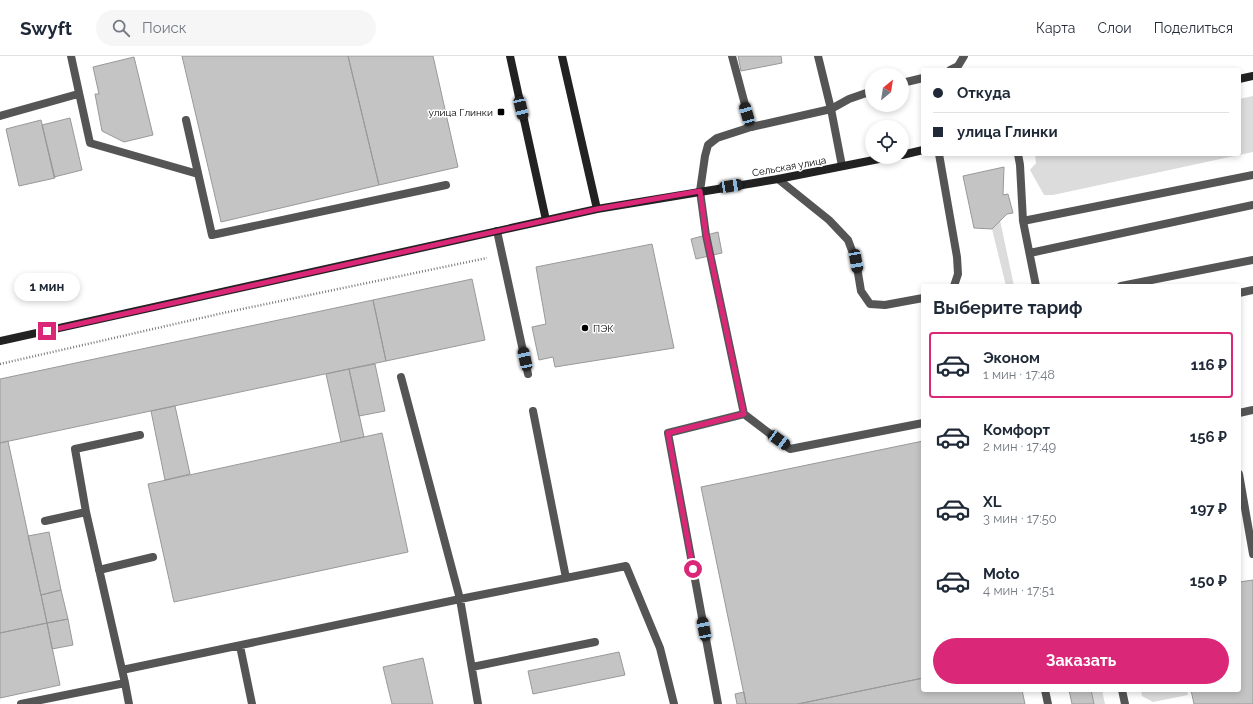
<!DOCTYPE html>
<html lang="ru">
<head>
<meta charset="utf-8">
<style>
	:root { --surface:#fff; --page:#f6f6f7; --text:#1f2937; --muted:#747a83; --line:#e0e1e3; --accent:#db2777 }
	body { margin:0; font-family:Raleway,sans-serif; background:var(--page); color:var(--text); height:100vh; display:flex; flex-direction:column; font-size:15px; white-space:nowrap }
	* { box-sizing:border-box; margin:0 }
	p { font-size:13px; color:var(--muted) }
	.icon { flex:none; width:22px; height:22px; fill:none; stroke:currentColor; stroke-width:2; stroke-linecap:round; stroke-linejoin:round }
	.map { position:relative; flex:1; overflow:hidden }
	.drawer { position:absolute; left:921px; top:228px; width:320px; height:408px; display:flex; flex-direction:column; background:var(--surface); border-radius:4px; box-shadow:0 2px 6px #0003 }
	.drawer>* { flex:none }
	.hud { position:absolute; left:921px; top:12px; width:320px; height:88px; border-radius:4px; box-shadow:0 2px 6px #0003; display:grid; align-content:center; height:88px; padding:0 12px; background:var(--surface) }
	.needle { width:26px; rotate:30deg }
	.controls { position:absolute; left:865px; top:12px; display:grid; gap:8px }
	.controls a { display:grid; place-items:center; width:44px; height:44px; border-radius:50%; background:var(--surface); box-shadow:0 2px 6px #0003; font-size:20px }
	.end { position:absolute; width:18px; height:18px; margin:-9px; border:5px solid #db2777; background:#fff; box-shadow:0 0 0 2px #fff }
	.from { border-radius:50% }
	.bubble { position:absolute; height:28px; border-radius:14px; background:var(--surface); box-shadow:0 2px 6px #0003; font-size:13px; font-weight:700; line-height:28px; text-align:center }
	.car { position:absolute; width:12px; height:24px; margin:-12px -6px; border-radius:5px; box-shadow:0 0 3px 1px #0007; background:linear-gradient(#222 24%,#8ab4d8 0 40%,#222 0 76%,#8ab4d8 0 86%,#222 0) }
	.hud b { display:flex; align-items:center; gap:14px; height:38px; font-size:15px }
	.hud b+b { border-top:1px solid var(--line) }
	.hud i { width:10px; height:10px; background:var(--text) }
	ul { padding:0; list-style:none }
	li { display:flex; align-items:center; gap:12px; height:66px; margin:0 8px 6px; padding:0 4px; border:2px solid transparent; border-radius:4px }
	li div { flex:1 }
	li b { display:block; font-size:15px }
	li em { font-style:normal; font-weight:700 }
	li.on { border-color:var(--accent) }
	li>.icon { width:36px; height:36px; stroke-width:1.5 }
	h2 { padding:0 12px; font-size:18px; line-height:48px }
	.button { display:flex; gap:8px; margin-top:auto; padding:8px 12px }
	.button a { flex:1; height:46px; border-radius:24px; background:var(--accent); color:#fff; font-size:16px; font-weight:700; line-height:46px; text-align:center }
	header { display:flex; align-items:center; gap:24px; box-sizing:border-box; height:56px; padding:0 20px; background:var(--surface); border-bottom:1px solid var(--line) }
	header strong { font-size:19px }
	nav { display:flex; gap:22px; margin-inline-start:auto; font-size:14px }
	.search { width:280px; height:36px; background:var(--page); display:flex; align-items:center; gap:10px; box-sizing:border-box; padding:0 14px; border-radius:22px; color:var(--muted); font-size:15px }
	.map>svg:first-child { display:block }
	.green { fill:#dcdcdc }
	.building { fill:#c4c4c4; stroke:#999 }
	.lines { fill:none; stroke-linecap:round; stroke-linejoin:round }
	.path { stroke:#777; stroke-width:2.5; stroke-dasharray:1 2; stroke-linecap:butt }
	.service { stroke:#555; stroke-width:8 }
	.minor { stroke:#555; stroke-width:8 }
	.secondary { stroke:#222; stroke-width:8 }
	.route { stroke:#db2777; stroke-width:5 }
	.poi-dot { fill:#000; stroke:#fff; stroke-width:1.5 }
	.labels { text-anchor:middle; stroke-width:3; stroke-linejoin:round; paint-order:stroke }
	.poi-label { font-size:10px; fill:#000; stroke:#fff; text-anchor:end }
	.street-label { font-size:10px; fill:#000; stroke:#fff }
</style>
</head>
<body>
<header>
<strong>Swyft</strong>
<div class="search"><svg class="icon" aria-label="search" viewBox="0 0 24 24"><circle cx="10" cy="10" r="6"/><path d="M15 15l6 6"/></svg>Поиск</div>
<nav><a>Карта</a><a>Слои</a><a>Поделиться</a></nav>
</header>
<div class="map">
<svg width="1253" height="648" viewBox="0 0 1253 648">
	<rect width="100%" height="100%" fill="#fff"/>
	<path class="green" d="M1253,40V96L1053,139H1044L1030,114L1036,107L1035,98H1239V43Z
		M1000,164L1014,230H1006L992,173Z
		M1091,634H1102L1105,648H1094Z
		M1141,634H1187L1188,639L1153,646L1142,640Z"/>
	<path class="building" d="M182,0H348L379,129L221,166Z
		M348,0H433L458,111L379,129Z
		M738,0H781L782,7L741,15Z
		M134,1L153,79L124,86L102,75L95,38H99L93,11Z
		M70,62L82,114L54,121L42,69Z
		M41,64L55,122L19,130L6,73Z
		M1004,111L1003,139L1008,138L1013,157L1007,158L992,173L974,172L963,120Z
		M718,176L722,197L696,203L691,183Z
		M652,188L674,292L555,311L553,301L539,304L532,271L546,268L536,211Z
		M472,223L485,284L386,305L373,244Z
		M373,244L386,305L0,387V323Z
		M375,308L385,355L359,360L349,313Z
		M349,313L364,381L341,386L326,318Z
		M175,350L190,418L165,424L151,355Z
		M382,377L408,496L174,546L148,428Z
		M8,385L47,567L0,577V387Z
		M923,385V622L798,648H746L701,431Z
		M49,476L61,534L41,539L28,480Z
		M1253,524V648H1194L1191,634H1239V526Z
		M61,534L68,563L47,567L41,539Z
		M68,563L73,589L52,593L47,567Z
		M47,567L60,629L0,642V577Z
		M619,596L625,619L533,638L528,615Z
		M423,602L433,648H392L383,611Z
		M923,622V634H1022L1025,648H798Z
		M1069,634H1091L1094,648H1072Z
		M744,636L746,648H737L735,638Z"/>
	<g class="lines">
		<path class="path" d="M0,308L223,257L487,202"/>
		<path class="service" d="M71,0L90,87L198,118
			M732,0L751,71
			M818,0L831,53L842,110
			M0,60L78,38
			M186,64L212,179L446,129
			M939,98L957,201L958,218L954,230
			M1018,98L1020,109L1023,165L1036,230
			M778,123L829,164L848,184L856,205L861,235L870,248L885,249L923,242
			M700,135L706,179L744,358L790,393L923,367
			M1023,165L1253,119
			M497,175L528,318
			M1030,197L1253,149
			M1121,230L1253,204
			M1239,237L1253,234
			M401,321L460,543L478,648
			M533,355L566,522
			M1239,357L1253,354
			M1239,418L1253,498
			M45,465L86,456
			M99,514L153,501
			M240,590L252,648
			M472,611L595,586
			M122,614L460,543L626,510L660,592L674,648
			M125,627L86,456L75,393L140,379
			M1045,634L1048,648
			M1122,634L1125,648
			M21,648L125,627L129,648
			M718,648L668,377L744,358"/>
		<path class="minor" d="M950,14L958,10L964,0
			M902,27L923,22
			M700,135L705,100L708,89L717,82L751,71L831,53L849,43L872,35"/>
		<path class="secondary" d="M510,0L546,164
			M562,0L597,153
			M1239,23L1253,20
			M902,99L923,94
			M0,285L597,153L778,123L889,101"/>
	</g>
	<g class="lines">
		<path class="route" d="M47,275L597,153L700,135L706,179L744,358L668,377L693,513"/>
	</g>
	<g class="poi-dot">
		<rect x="497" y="52" width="8" height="8" rx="2"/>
		<circle cx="585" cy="272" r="4"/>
	</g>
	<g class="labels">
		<g class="poi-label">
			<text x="493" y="60">улица Глинки</text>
			<text x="593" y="276" text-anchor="start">ПЭК</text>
		</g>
		<g class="street-label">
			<text transform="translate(789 110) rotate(-10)" y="4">Сельская улица</text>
		</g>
	</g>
</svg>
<div class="controls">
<a><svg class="needle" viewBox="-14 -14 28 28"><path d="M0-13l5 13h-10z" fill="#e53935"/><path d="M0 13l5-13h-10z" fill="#747a83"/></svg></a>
<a><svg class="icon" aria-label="locate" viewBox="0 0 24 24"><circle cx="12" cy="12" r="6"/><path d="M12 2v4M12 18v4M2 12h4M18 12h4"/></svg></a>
</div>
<i class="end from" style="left:693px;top:513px"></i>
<i class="end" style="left:47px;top:275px"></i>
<div class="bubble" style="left:14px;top:217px;width:66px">1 мин</div>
<i class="car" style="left:521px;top:52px;rotate:167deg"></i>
<i class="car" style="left:747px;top:58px;rotate:344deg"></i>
<i class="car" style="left:731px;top:130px;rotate:81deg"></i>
<i class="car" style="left:856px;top:205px;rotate:170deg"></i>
<i class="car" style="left:525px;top:303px;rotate:348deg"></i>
<i class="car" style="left:779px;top:384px;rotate:126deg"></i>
<i class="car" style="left:704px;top:573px;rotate:349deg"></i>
<div class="hud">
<b><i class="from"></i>Откуда</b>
<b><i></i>улица Глинки</b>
</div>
<section class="drawer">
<h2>Выберите тариф</h2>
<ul>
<li class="on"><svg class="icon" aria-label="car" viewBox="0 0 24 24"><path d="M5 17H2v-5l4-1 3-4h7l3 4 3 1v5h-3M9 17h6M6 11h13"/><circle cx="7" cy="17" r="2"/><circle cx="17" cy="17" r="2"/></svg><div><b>Эконом</b><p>1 мин · 17:48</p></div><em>116 ₽</em></li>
<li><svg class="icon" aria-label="car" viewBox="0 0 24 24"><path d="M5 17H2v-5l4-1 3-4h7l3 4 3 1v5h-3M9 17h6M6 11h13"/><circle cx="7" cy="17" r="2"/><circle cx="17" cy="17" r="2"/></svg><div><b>Комфорт</b><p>2 мин · 17:49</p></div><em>156 ₽</em></li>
<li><svg class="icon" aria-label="car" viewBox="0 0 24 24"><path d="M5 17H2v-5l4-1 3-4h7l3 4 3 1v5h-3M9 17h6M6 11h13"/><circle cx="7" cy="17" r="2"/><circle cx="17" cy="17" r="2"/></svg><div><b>XL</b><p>3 мин · 17:50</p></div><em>197 ₽</em></li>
<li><svg class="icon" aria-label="car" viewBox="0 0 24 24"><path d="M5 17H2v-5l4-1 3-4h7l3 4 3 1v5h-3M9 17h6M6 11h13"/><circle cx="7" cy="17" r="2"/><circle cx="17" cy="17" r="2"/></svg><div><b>Moto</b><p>4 мин · 17:51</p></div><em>150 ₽</em></li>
</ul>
<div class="button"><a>Заказать</a></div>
</section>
</div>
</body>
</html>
